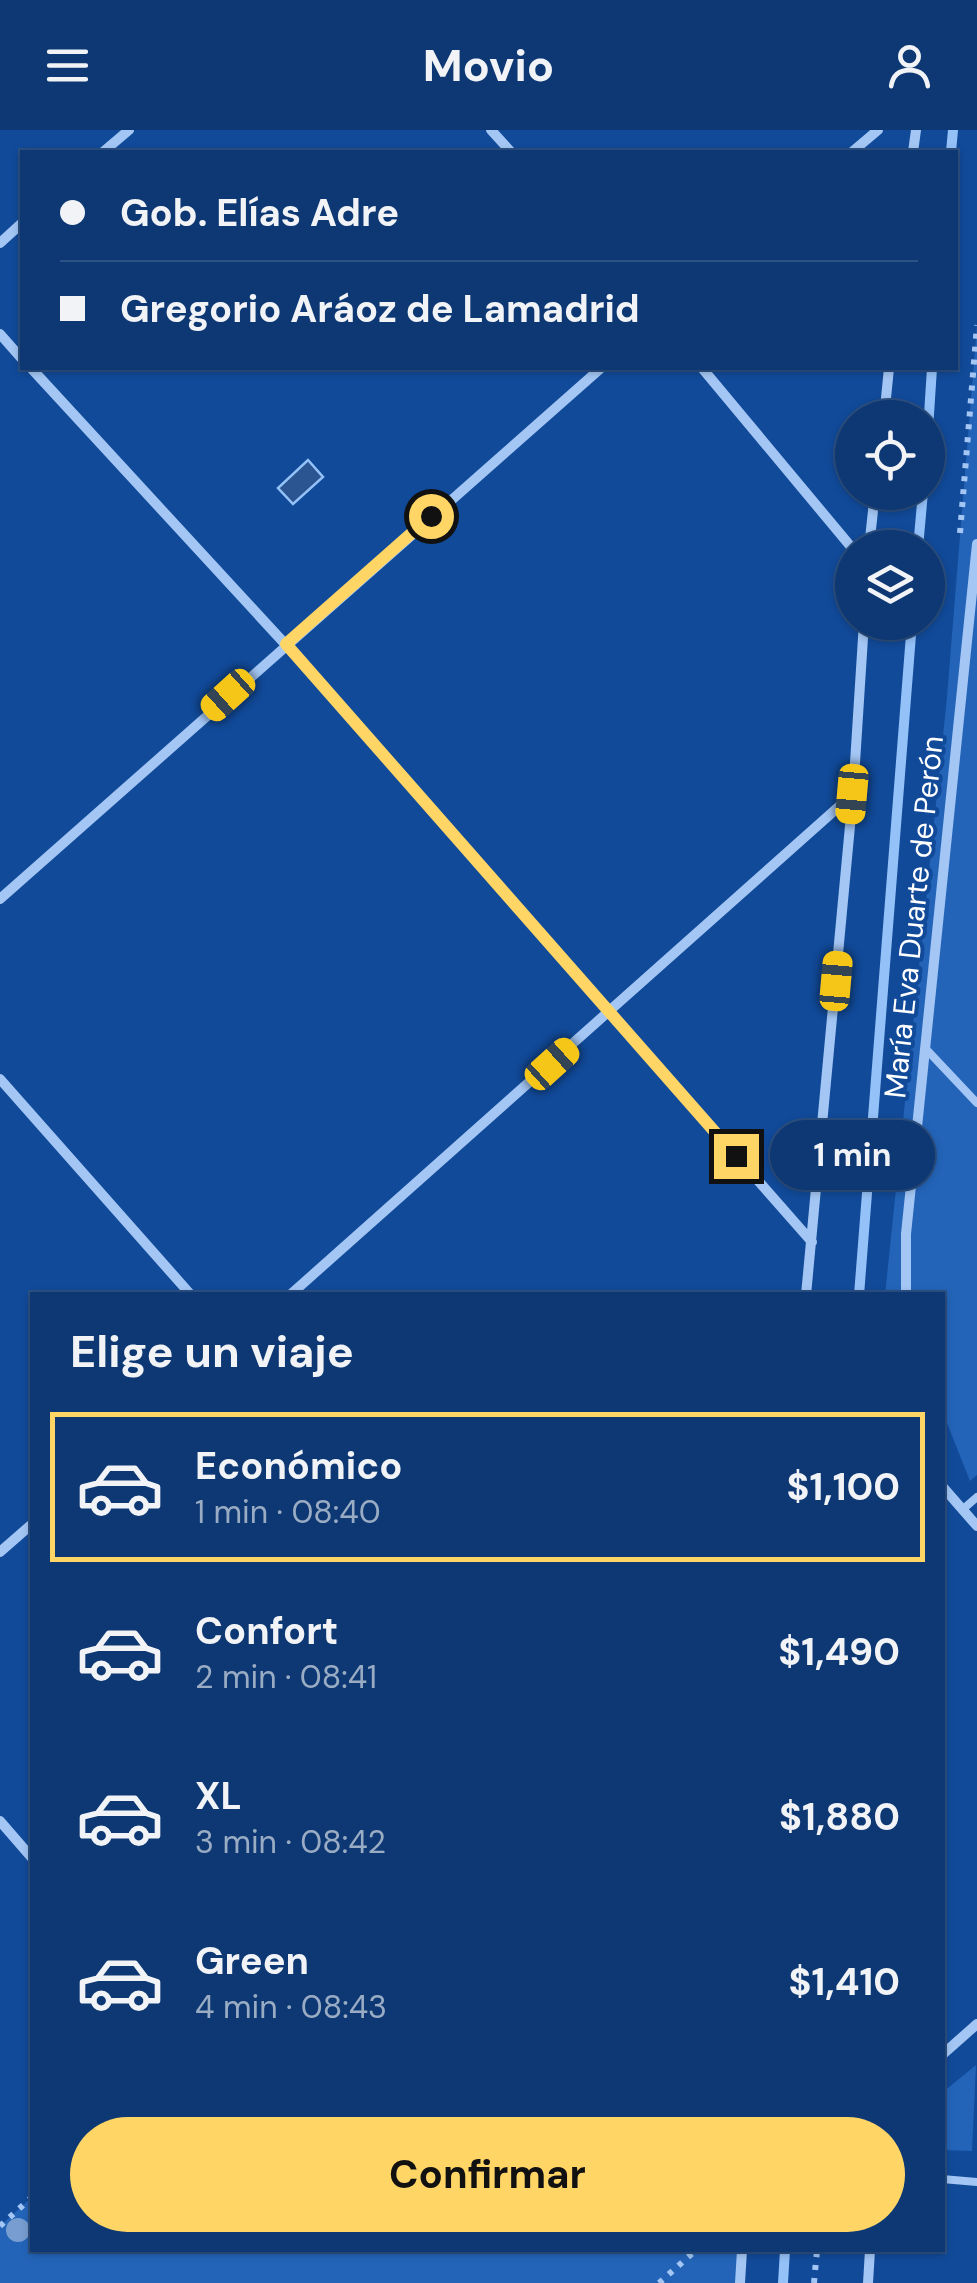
<!DOCTYPE html>
<html lang="es">
<head>
<meta charset="utf-8">
<style>
	:root { --surface:#0d3873; --page:#1b437b; --text:#f1f3f6; --muted:#9aacc4; --line:#2d5285; --accent:#ffd566 }
	body { margin:0; font-family:"DM Sans",sans-serif; background:var(--page); color:var(--text); height:100vh; display:flex; flex-direction:column; font-size:38px; white-space:nowrap }
	* { box-sizing:border-box; margin:0 }
	p { font-size:32px; color:var(--muted) }
	.icon { flex:none; width:55px; height:55px; fill:none; stroke:currentColor; stroke-width:2; stroke-linecap:round; stroke-linejoin:round }
	.map { position:relative; flex:1; overflow:hidden }
	.details { position:absolute; left:30px; top:1162px; width:915px; height:960px; display:flex; flex-direction:column; background:var(--surface); border-radius:0px; box-shadow:0 2px 8px #0004,0 0 0 2px var(--line) }
	.details>* { flex:none }
	.top-card { position:absolute; left:20px; top:20px; width:938px; height:220px; border-radius:0px; box-shadow:0 2px 8px #0004,0 0 0 2px var(--line); display:grid; align-content:center; height:220px; padding:0 40px; background:var(--surface) }
	.fabs { position:absolute; left:835px; top:270px; display:grid; gap:20px }
	.fabs a { display:grid; place-items:center; width:110px; height:110px; border-radius:50%; background:var(--surface); box-shadow:0 2px 8px #0004,0 0 0 2px var(--line); font-size:50px }
	.end { position:absolute; width:45px; height:45px; margin:-22px; border:12px solid #ffd566; background:#111; box-shadow:0 0 0 5px #111 }
	.from { border-radius:50% }
	.bubble { position:absolute; height:70px; border-radius:35px; background:var(--surface); box-shadow:0 2px 8px #0004,0 0 0 2px var(--line); font-size:32px; font-weight:700; line-height:70px; text-align:center }
	.car { position:absolute; width:30px; height:60px; margin:-30px -15px; border-radius:12px; box-shadow:0 0 8px 2px #0007; background:linear-gradient(#f5c518 24%,#345 0 40%,#f5c518 0 76%,#345 0 86%,#f5c518 0) }
	.top-card b { display:flex; align-items:center; gap:35px; height:95px; font-size:38px }
	.top-card b+b { border-top:2px solid var(--line) }
	.top-card i { width:25px; height:25px; background:var(--text) }
	ul { padding:0; list-style:none }
	li { display:flex; align-items:center; gap:30px; height:150px; margin:0 20px 15px; padding:0 20px; border:5px solid transparent; border-radius:0px }
	li div { flex:1 }
	li b { display:block; font-size:38px }
	li em { font-style:normal; font-weight:700 }
	li.on { border-color:var(--accent) }
	li>.icon { width:90px; height:90px; stroke-width:1.5 }
	h2 { padding:0 40px; font-size:45px; line-height:120px }
	.button { display:flex; gap:20px; margin-top:auto; padding:20px 40px }
	.button a { flex:1; height:115px; border-radius:60px; background:var(--accent); color:#111; font-size:40px; font-weight:700; line-height:115px; text-align:center }
	header { display:flex; justify-content:space-between; align-items:center; height:130px; padding:0 40px; background:var(--surface); font-size:45px; font-weight:700 }
	.map>svg:first-child { display:block }
	.green { fill:#2364b8 }
	.water { fill:#2b5590; stroke:#94c1f8; stroke-width:2.5 }
	.lines { fill:none; stroke-linecap:round; stroke-linejoin:round }
	.stream { stroke:#94c1f8; stroke-width:10 }
	.path { stroke:#a3c6f4; stroke-width:6; stroke-dasharray:5 8; stroke-linecap:butt }
	.lane { stroke:#a3c6f4; stroke-width:8 }
	.street { stroke:#a3c6f4; stroke-width:10 }
	.tree { fill:#779dd1 }
	.route { stroke:#ffd566; stroke-width:12 }
	.labels { text-anchor:middle; stroke-width:8; stroke-linejoin:round; paint-order:stroke }
	.street-label { font-size:30px; fill:#fff; stroke:#114a99 }
</style>
</head>
<body>
<header><svg class="icon" aria-label="menu" viewBox="0 0 24 24"><path d="M4 6h16M4 12h16M4 18h16"/></svg>Movio<svg class="icon" aria-label="person" viewBox="0 0 24 24"><circle cx="12" cy="8" r="4"/><path d="M4 21q1-7 8-7t8 7"/></svg></header>
<div class="map">
<svg width="977" height="2153" viewBox="0 0 977 2153">
	<rect width="100%" height="100%" fill="#114a99"/>
	<path class="green" d="M977,195V1345L970,1351L943,1283L942,1165H885L947,567Z
		M976,1935L972,2021L943,2020V1962Z
		M32,2067V2120H742L740,2153H0V2096Z"/>
	<path class="water" d="M308,330L323,347L293,374L278,358Z"/>
	<g class="lines">
		<path class="stream" d="M951,22L953,0
			M928,300L932,238
			M918,418L923,362
			M859,1165L912,492
			M783,2153L785,2120"/>
		<path class="path" d="M960,403L977,195
			M0,2096L32,2067
			M659,2153L696,2120
			M814,2153L817,2120"/>
		<path class="lane" d="M926,919L977,973
			M962,1380L977,1367
			M942,2049L977,2052"/>
		<path class="street" d="M491,0L511,22
			M103,22L129,0
			M852,22L878,0
			M913,22L916,0
			M0,113L22,93
			M0,204L22,229
			M31,238L309,540L812,1112
			M702,238L852,418
			M884,288L889,238
			M869,418L875,362
			M0,769L601,238
			M0,949L191,1165
			M290,1165L853,664
			M806,1165L853,664L864,492
			M906,1165V1104L977,414
			M942,1356L977,1396
			M0,1422L32,1394
			M0,1691L32,1728
			M942,1925L977,1894
			M740,2153L742,2120
			M868,2153L870,2120"/>
	</g>
	<circle class="tree" cx="18" cy="2100" r="12"/>
	<g class="lines">
		<path class="route" d="M431,386L286,514L736,1026"/>
	</g>
	<g class="labels">
		<g class="street-label">
			<text transform="translate(914 787) rotate(-84)" y="10">María Eva Duarte de Perón</text>
		</g>
	</g>
</svg>
<div class="fabs">
<a><svg class="icon" aria-label="locate" viewBox="0 0 24 24"><circle cx="12" cy="12" r="6"/><path d="M12 2v4M12 18v4M2 12h4M18 12h4"/></svg></a>
<a><svg class="icon" aria-label="layers" viewBox="0 0 24 24"><path d="M12 4l9 5-9 5-9-5zM3 14l9 5 9-5"/></svg></a>
</div>
<i class="end from" style="left:431px;top:386px"></i>
<i class="end" style="left:736px;top:1026px"></i>
<div class="bubble" style="left:770px;top:990px;width:165px">1 min</div>
<i class="car" style="left:228px;top:565px;rotate:228deg"></i>
<i class="car" style="left:852px;top:664px;rotate:185deg"></i>
<i class="car" style="left:836px;top:851px;rotate:5deg"></i>
<i class="car" style="left:552px;top:934px;rotate:48deg"></i>
<div class="top-card">
<b><i class="from"></i>Gob. Elías Adre</b>
<b><i></i>Gregorio Aráoz de Lamadrid</b>
</div>
<section class="details">
<h2>Elige un viaje</h2>
<ul>
<li class="on"><svg class="icon" aria-label="car" viewBox="0 0 24 24"><path d="M5 17H2v-5l4-1 3-4h7l3 4 3 1v5h-3M9 17h6M6 11h13"/><circle cx="7" cy="17" r="2"/><circle cx="17" cy="17" r="2"/></svg><div><b>Económico</b><p>1 min · 08:40</p></div><em>$1,100</em></li>
<li><svg class="icon" aria-label="car" viewBox="0 0 24 24"><path d="M5 17H2v-5l4-1 3-4h7l3 4 3 1v5h-3M9 17h6M6 11h13"/><circle cx="7" cy="17" r="2"/><circle cx="17" cy="17" r="2"/></svg><div><b>Confort</b><p>2 min · 08:41</p></div><em>$1,490</em></li>
<li><svg class="icon" aria-label="car" viewBox="0 0 24 24"><path d="M5 17H2v-5l4-1 3-4h7l3 4 3 1v5h-3M9 17h6M6 11h13"/><circle cx="7" cy="17" r="2"/><circle cx="17" cy="17" r="2"/></svg><div><b>XL</b><p>3 min · 08:42</p></div><em>$1,880</em></li>
<li><svg class="icon" aria-label="car" viewBox="0 0 24 24"><path d="M5 17H2v-5l4-1 3-4h7l3 4 3 1v5h-3M9 17h6M6 11h13"/><circle cx="7" cy="17" r="2"/><circle cx="17" cy="17" r="2"/></svg><div><b>Green</b><p>4 min · 08:43</p></div><em>$1,410</em></li>
</ul>
<div class="button"><a>Confirmar</a></div>
</section>
</div>
</body>
</html>
